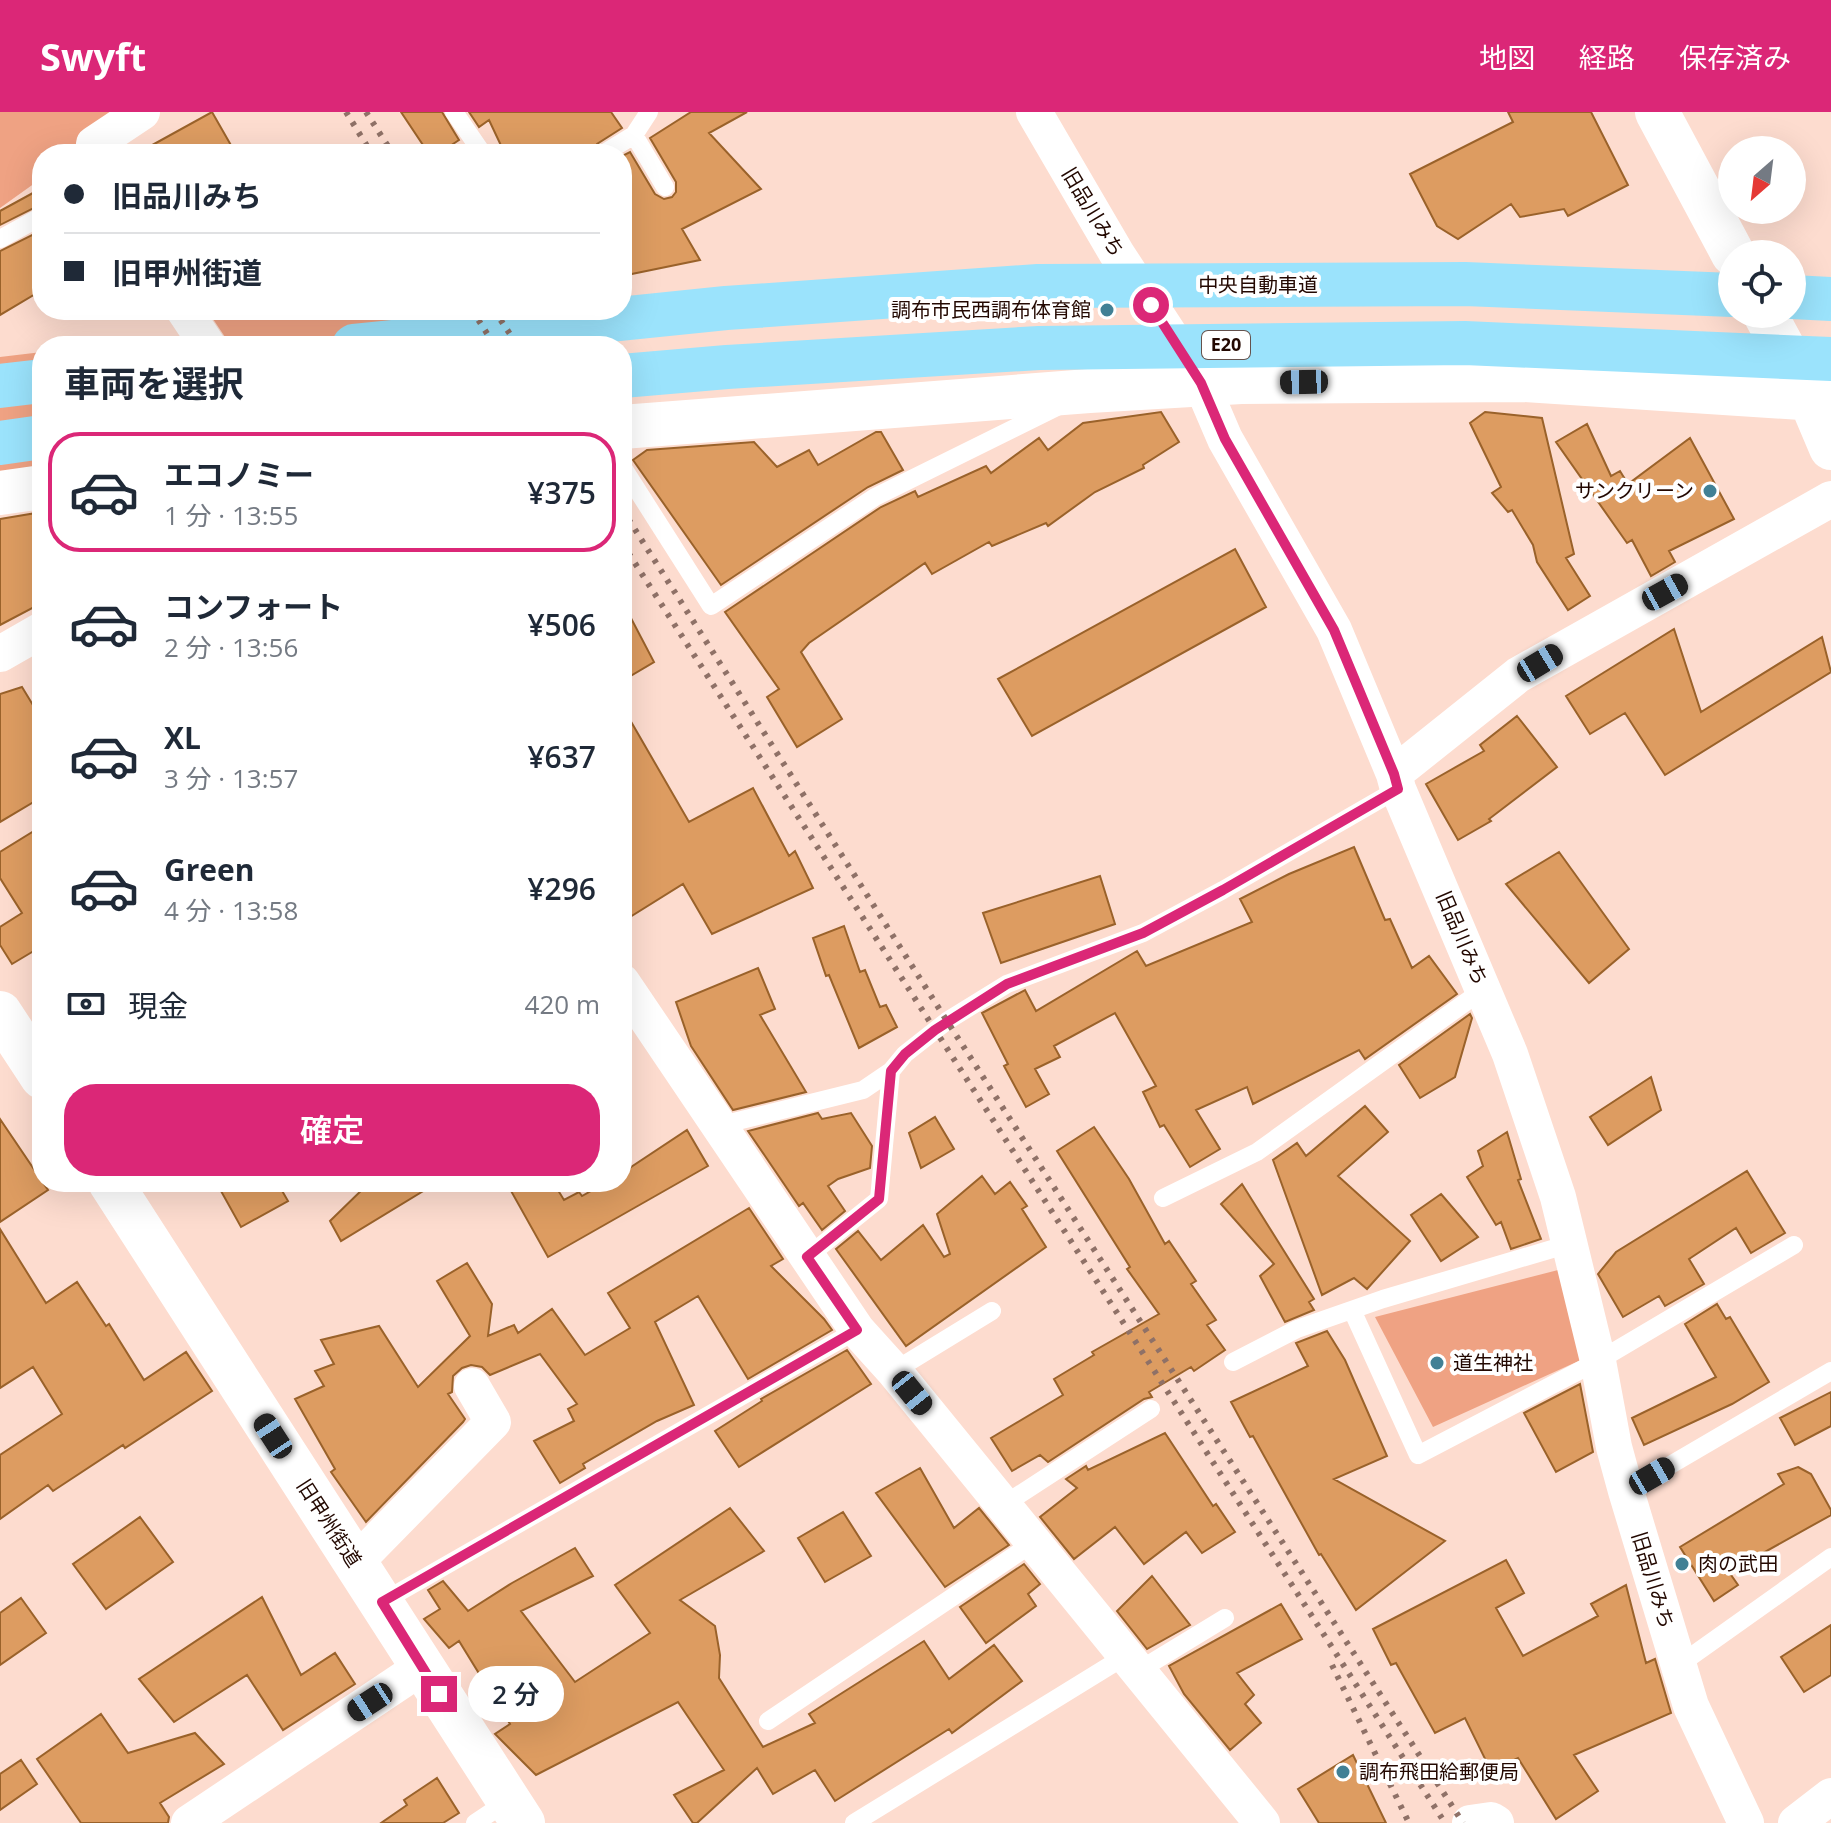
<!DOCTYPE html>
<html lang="ja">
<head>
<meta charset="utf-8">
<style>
	:root { --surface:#fff; --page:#f2f2f3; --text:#1f2937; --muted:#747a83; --line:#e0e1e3; --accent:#db2777 }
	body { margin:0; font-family:"Open Sans","Noto Sans JP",sans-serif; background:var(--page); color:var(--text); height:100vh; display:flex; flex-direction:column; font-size:30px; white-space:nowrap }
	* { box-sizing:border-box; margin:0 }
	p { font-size:26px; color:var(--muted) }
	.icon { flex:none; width:44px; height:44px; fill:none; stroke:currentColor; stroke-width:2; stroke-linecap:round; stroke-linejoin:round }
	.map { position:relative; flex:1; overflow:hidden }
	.panel { position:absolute; left:32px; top:224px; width:600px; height:856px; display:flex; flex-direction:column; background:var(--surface); border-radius:32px; box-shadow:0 8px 32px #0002 }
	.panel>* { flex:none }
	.hud { position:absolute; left:32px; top:32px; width:600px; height:176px; border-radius:32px; box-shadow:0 8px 32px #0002; display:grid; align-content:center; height:176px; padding:0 32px; background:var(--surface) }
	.needle { width:52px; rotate:208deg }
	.buttons { position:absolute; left:1718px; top:24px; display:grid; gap:16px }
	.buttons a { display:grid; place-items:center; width:88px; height:88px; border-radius:50%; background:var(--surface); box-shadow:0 8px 32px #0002; font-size:40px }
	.end { position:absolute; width:36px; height:36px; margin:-18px; border:10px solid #db2777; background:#fff; box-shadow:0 0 0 4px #fff }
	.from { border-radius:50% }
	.bubble { position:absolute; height:56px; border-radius:28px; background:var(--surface); box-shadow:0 8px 32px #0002; font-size:26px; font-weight:600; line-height:56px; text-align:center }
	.car { position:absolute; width:24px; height:48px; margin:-24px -12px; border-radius:10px; box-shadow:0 0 6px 2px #0007; background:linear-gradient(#222 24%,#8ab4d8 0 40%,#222 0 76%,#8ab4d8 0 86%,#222 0) }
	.hud b { display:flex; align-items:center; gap:28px; height:76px; font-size:30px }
	.hud b+b { border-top:2px solid var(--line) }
	.hud i { width:20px; height:20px; background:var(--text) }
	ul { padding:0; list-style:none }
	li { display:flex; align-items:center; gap:24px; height:120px; margin:0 16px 12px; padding:0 16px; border:4px solid transparent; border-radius:32px }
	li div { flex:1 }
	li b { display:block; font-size:30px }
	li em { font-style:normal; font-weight:600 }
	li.on { border-color:var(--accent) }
	li>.icon { width:72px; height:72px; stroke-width:1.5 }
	h2 { padding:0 32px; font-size:36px; line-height:96px }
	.pay { display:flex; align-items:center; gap:20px; height:88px; padding:0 32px; font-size:30px }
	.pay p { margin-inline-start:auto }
	.cta { display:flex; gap:16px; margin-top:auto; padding:16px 32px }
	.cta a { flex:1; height:92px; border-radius:32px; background:var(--accent); color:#fff; font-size:32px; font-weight:600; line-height:92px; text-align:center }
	header { display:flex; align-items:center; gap:48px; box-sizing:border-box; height:112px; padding:0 40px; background:var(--accent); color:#fff }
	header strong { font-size:38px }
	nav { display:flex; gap:44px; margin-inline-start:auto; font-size:28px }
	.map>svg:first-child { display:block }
	.green { fill:#efa283 }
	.building { fill:#dd9c61; stroke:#9a622a; stroke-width:2 }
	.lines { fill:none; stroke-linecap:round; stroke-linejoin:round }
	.service { stroke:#fff; stroke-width:18 }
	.minor { stroke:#fff; stroke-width:36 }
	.tertiary { stroke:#fff; stroke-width:44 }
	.secondary { stroke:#fff; stroke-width:44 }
	.motorway { stroke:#9be3fc; stroke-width:44 }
	.rail { stroke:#8f7167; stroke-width:6; stroke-dasharray:4 8; stroke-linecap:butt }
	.route { stroke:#db2777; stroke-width:10 }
	.poi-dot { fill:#418095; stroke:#fff; stroke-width:3 }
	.labels { text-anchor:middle; stroke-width:8; stroke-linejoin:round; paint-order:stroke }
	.shield { fill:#fff; stroke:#65524d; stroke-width:2 }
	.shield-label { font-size:18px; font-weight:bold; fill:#230801 }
	.street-label { font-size:20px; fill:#230801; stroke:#fff }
	.poi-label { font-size:20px; fill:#230801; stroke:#fff; text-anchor:start }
</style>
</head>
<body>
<header>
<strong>Swyft</strong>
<nav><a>地図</a><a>経路</a><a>保存済み</a></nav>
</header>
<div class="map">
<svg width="1831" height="1711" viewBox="0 0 1831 1711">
	<rect width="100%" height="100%" fill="#fddccf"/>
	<path class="green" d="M0,0H140L80,42H42V66L0,96Z
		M207,198H419L439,234H231Z
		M42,240V354L0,360V245Z
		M1562,1157L1583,1247L1433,1315L1375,1205Z"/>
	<path class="building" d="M212,0L236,42H136Z
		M401,0H442L459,28L438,42H429Z
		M469,0H611L622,16L597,32L591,42H505L489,8L479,15Z
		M691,0H747L709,21L761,77L682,117L700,148L622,164V44L630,40L655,82L664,87L672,85L676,80V70L650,26Z
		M1508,0H1591L1628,73L1568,104L1564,97L1520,105L1511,92L1458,127L1437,114L1410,62L1513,10Z
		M42,76V92L0,113V99Z
		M42,118V178L0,203V139Z
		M1161,300L1179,330L1143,353L1144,356L1095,380L1048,414L1046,411L992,434L989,430L932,462L925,451L809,531L801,540L842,607L797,635L767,585L779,577L725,500L881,395L915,379L918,385L986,354L991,361L1039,326L1048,338L1083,311Z
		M1485,300L1542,306L1574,442L1566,446L1590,484L1568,498L1537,450L1533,433L1512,398L1508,400L1492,381L1501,375L1470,311Z
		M1587,312L1611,364L1620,359L1628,372L1690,326L1734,407L1669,439L1675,450L1651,464L1632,428L1627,431L1556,330Z
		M876,320H881L903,358L868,375L721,473L633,348L647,338L754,330L777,355L809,338L818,353Z
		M42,400V491L0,513V407Z
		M1235,437L1266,495L1032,624L998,567Z
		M622,489L654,550L622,569Z
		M1674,517L1701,600L1822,525L1831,560L1665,663L1625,601L1590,622L1566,584Z
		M22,575L42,608V685L0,710V582Z
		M622,594L689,710L753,676L789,744L795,739L813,776L712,822L683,772L622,810Z
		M1517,604L1557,655L1489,707L1491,709L1458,728L1426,672L1484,639L1480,633Z
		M42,714V834L12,852L0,833V815L22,801L0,766V740Z
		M1354,735L1385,808L1390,807L1412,856L1429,844L1457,882L1365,947L1359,938L1253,992L1247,975L1196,998L1220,1037L1190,1055L1164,1013L1160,1015L1143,980L1156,974L1115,901L1054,934L1060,945L1035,957L1049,982L1026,995L1004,954L1008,952L982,901L1025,878L1036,899L1137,839L1146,854L1252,810L1240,787L1289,762Z
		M1559,740L1629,837L1589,871L1506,772Z
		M1100,764L1115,812L1001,851L983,801Z
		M844,814L860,860L865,858L880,895L886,893L897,915L859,936L829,863L826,864L813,826Z
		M758,856L775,897L760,903L806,980L733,998L691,934L676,890Z
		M1470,902L1472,906L1455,965L1420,986L1399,953Z
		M1651,965L1661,998L1608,1033L1590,1005Z
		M1365,994L1388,1020L1338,1064L1410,1129L1367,1177L1354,1166L1322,1183L1273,1048L1297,1031L1306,1044Z
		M818,1001L822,1007L851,1001L872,1034L870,1056L838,1067L828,1074L845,1099L822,1118L803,1091L799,1094L748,1019Z
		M935,1005L954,1037L921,1056L909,1021Z
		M0,1007L48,1078L0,1110Z
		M1094,1015L1129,1067L1165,1132L1169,1129L1196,1169L1191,1172L1216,1208L1207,1213L1225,1238L1194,1259L1191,1255L1149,1280L1152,1285L1144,1287L1048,1350L1040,1343L1012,1359L991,1326L1063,1283L1054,1267L1094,1243L1092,1240L1159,1202L1127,1157L1130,1155L1057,1039Z
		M687,1018L708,1054L548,1145L506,1070H553L564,1088L579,1080L582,1084L607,1070H622V1061Z
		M1507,1020L1521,1067L1518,1068L1541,1127L1511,1137L1501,1110L1496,1113L1467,1065L1483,1054L1478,1039Z
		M1747,1059L1785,1121L1751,1141L1736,1116L1689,1147L1704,1172L1665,1194L1659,1184L1623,1205L1598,1162L1616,1140Z
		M982,1064L995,1082L1010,1070L1027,1094L1022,1097L1046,1135L906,1234L836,1137L858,1119L881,1148L923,1113L944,1145L950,1142L937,1102Z
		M216,1070H277L288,1089L241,1115Z
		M370,1070H438L341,1129L330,1109Z
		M1242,1072L1314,1187L1309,1190L1314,1198L1285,1210L1260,1164L1274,1152L1221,1092Z
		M1441,1082L1478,1125L1441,1149L1411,1103Z
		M749,1096L783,1147L771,1154L824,1207L832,1218L748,1267L698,1184L655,1210L694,1293L657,1309L583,1352L585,1356L560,1371L534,1329L574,1309L568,1297L577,1292L540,1242L490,1263L482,1255L471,1253L462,1256L453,1264L452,1280L448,1282L465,1307L463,1310L366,1410L331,1360L335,1357L295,1287L324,1274L315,1259L334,1252L321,1228L379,1214L418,1275L470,1224L437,1169L467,1151L492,1192L488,1224L514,1213L518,1221L552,1197L585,1243L630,1216L608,1181Z
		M0,1117L46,1191L77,1170L106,1214L109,1212L144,1268L186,1240L212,1279L125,1336L123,1333L53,1379L48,1373L0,1407V1343L62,1302L33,1255L0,1276Z
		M1717,1192L1726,1207L1730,1205L1769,1270L1732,1292L1644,1333L1632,1306L1716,1265L1685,1212Z
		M1327,1219L1345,1248L1387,1344L1334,1367L1445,1429L1356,1498L1321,1442L1319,1443L1253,1324L1250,1325L1231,1290L1308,1254L1296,1231Z
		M847,1238L871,1272L739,1355L715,1319L762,1289L761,1287Z
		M1580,1272L1593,1340L1556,1360L1524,1301Z
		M1831,1280V1314L1795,1333L1780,1306Z
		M1165,1321L1213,1394L1216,1392L1235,1420L1202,1441L1186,1420L1144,1452L1115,1415L1074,1447L1040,1405L1077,1376L1066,1367L1086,1354L1088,1358Z
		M1798,1355L1811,1362L1831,1398V1403L1729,1460L1738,1473L1714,1489L1680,1435L1784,1372L1778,1362Z
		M920,1356L954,1416L979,1396L1009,1433L945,1475L876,1381Z
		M730,1396L764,1439L680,1488L715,1514L720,1543L719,1566L763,1635L815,1611L809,1602L924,1529L949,1567L994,1533L1022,1569L952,1621L949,1617L835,1689L815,1658L773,1682L757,1656L697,1711H693L674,1683L724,1658L678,1590L536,1663L495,1622L510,1612L459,1529L449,1536L424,1507L440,1497L428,1478L443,1469L468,1499L512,1471L575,1436L593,1464L521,1499L575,1570L650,1521L615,1473Z
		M843,1400L871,1444L825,1470L798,1426Z
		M140,1405L173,1450L106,1497L73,1452Z
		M1506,1448L1524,1481L1496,1496L1523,1544L1598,1504L1591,1492L1626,1473L1646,1551L1655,1547L1671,1601L1574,1643L1598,1679L1556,1707L1518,1646L1491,1659L1465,1606L1435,1621L1396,1551L1391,1553L1373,1517Z
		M1024,1452L1040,1472L1028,1482L1036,1494L986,1531L960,1495Z
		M1152,1464L1190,1513L1147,1537L1117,1499Z
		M262,1485L301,1563L335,1541L355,1572L283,1618L247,1563L174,1610L139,1567Z
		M21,1486L46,1521L0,1553V1501Z
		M1281,1492L1302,1527L1237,1561L1254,1583L1245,1592L1261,1611L1230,1638L1184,1582L1169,1554Z
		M1831,1513V1563L1804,1580L1781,1545Z
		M101,1602L128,1641L195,1621L224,1652L160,1691L169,1705L168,1711H81L37,1647Z
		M1353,1643L1386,1711H1319L1298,1677Z
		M21,1648L37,1672L0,1698V1662Z
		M437,1666L459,1701L443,1711H381L407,1693L404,1688Z"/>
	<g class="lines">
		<path class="service" d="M454,0L483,42
			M634,23L665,75
			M603,42L634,23L649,0
			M0,127L42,104
			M622,354L711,494L875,385L1057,295
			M717,1014L863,978L891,959L905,942L947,909L1007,872L1143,821L1223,778L1398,677
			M1163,1086L1257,1040L1484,877
			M807,1145L879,1087L891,959
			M1352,1198L1418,1343L1598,1249L1794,1133
			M1233,1250L1297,1217L1383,1187L1569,1132
			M894,1259L992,1199
			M1626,1379L1831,1259
			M1002,1394L1151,1297
			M382,1490L857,1218
			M1679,1553L1831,1445
			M1138,1559L1225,1506
			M768,1609L1033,1431
			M475,1711L508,1689
			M854,1711L1127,1543"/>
		<path class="minor" d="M1034,0L1117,142L1201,271L1225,327L1334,518L1394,662L1398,677L1510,942L1558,1085L1598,1249L1614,1335L1626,1379L1691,1594L1746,1711
			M93,42L94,32L142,0
			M184,198L208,234
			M0,542L42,518
			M1394,662L1518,563L1831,387
			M622,870L857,1218L894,1259L1262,1711
			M355,1451L493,1310L472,1274
			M189,1711L422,1555
			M1470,1711L1491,1708L1496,1711
			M1796,1711L1831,1684"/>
		<path class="tertiary" d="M1657,0L1733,142
			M1765,202L1809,284L1831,336
			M622,315L1089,279L1241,270L1523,268L1831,288
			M0,381L42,375"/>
		<path class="secondary" d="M0,901L42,965
			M110,1070L523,1711"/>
		<path class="motorway" d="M1792,185L1831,187
			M354,234L726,196L1038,174L1465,172L1732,183
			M622,264L727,255L1039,236L1465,231L1831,247
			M0,274L42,269
			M0,331L42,325"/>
		<path class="rail" d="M346,0L372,42
			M366,0L393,42
			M472,198L495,234
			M494,198L518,234
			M622,397L947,909L1463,1711
			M622,431L1445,1711
			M1332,1553L1409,1711"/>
	</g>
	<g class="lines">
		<path class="route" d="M439,1582L382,1490L857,1218L807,1145L879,1087L891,959L905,942L935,918L1007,872L1143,821L1223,778L1398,677L1394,662L1334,518L1225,327L1201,271L1151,193"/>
	</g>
	<g class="poi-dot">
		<circle cx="1107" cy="198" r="8"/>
		<circle cx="1710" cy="379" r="8"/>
		<circle cx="1437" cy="1251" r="8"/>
		<circle cx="1682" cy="1452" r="8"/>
		<circle cx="1343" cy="1660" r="8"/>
	</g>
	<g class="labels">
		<rect class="shield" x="1202" y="219" width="48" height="28" rx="6"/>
		<g class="shield-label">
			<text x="1226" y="239">E20</text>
		</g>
		<g class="street-label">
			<text transform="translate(1093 100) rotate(59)" y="7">旧品川みち</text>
			<text x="1258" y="180">中央自動車道</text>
			<text transform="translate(1462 826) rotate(67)" y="7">旧品川みち</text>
			<text transform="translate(329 1411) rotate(57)" y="7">旧甲州街道</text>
			<text transform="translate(1653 1468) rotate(73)" y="7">旧品川みち</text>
		</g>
		<g class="poi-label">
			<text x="1091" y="205" text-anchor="end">調布市民西調布体育館</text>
			<text x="1694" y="386" text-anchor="end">サンクリーン</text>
			<text x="1453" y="1258">道生神社</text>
			<text x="1698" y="1459">肉の武田</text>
			<text x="1359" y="1667">調布飛田給郵便局</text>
		</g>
	</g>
</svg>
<div class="buttons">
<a><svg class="needle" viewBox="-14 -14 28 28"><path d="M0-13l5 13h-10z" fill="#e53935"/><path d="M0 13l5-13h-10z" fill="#747a83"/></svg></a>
<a><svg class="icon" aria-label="locate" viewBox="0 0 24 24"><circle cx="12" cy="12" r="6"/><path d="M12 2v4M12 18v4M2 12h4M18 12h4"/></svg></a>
</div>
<i class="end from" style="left:1151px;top:193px"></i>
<i class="end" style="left:439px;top:1582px"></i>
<div class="bubble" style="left:468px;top:1554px;width:96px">2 分</div>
<i class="car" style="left:1304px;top:270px;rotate:269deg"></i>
<i class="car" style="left:1665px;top:480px;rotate:61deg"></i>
<i class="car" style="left:1540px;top:551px;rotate:59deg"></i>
<i class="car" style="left:912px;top:1281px;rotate:141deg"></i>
<i class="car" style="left:273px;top:1324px;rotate:327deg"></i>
<i class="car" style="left:1652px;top:1364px;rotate:60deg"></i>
<i class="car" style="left:370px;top:1590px;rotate:237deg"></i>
<div class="hud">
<b><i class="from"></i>旧品川みち</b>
<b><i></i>旧甲州街道</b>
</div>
<section class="panel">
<h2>車両を選択</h2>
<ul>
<li class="on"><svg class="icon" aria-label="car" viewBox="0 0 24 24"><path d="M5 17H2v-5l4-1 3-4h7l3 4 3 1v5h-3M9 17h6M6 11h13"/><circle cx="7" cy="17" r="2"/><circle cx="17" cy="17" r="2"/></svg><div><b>エコノミー</b><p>1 分 · 13:55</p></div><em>¥375</em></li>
<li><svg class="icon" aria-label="car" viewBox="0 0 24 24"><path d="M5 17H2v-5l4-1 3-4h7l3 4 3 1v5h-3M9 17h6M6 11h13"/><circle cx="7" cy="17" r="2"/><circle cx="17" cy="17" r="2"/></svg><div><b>コンフォート</b><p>2 分 · 13:56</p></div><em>¥506</em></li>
<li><svg class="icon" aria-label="car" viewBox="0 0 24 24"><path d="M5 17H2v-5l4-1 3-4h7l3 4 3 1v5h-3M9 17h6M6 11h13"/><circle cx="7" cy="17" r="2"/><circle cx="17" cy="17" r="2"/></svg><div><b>XL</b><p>3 分 · 13:57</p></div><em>¥637</em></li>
<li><svg class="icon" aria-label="car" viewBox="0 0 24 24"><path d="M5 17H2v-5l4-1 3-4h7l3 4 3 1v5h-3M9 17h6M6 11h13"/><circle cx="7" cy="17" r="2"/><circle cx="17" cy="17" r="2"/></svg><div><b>Green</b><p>4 分 · 13:58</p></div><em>¥296</em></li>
</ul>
<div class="pay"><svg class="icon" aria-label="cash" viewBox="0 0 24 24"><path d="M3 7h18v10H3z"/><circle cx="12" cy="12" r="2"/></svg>現金<p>420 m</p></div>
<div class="cta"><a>確定</a></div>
</section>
</div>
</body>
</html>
